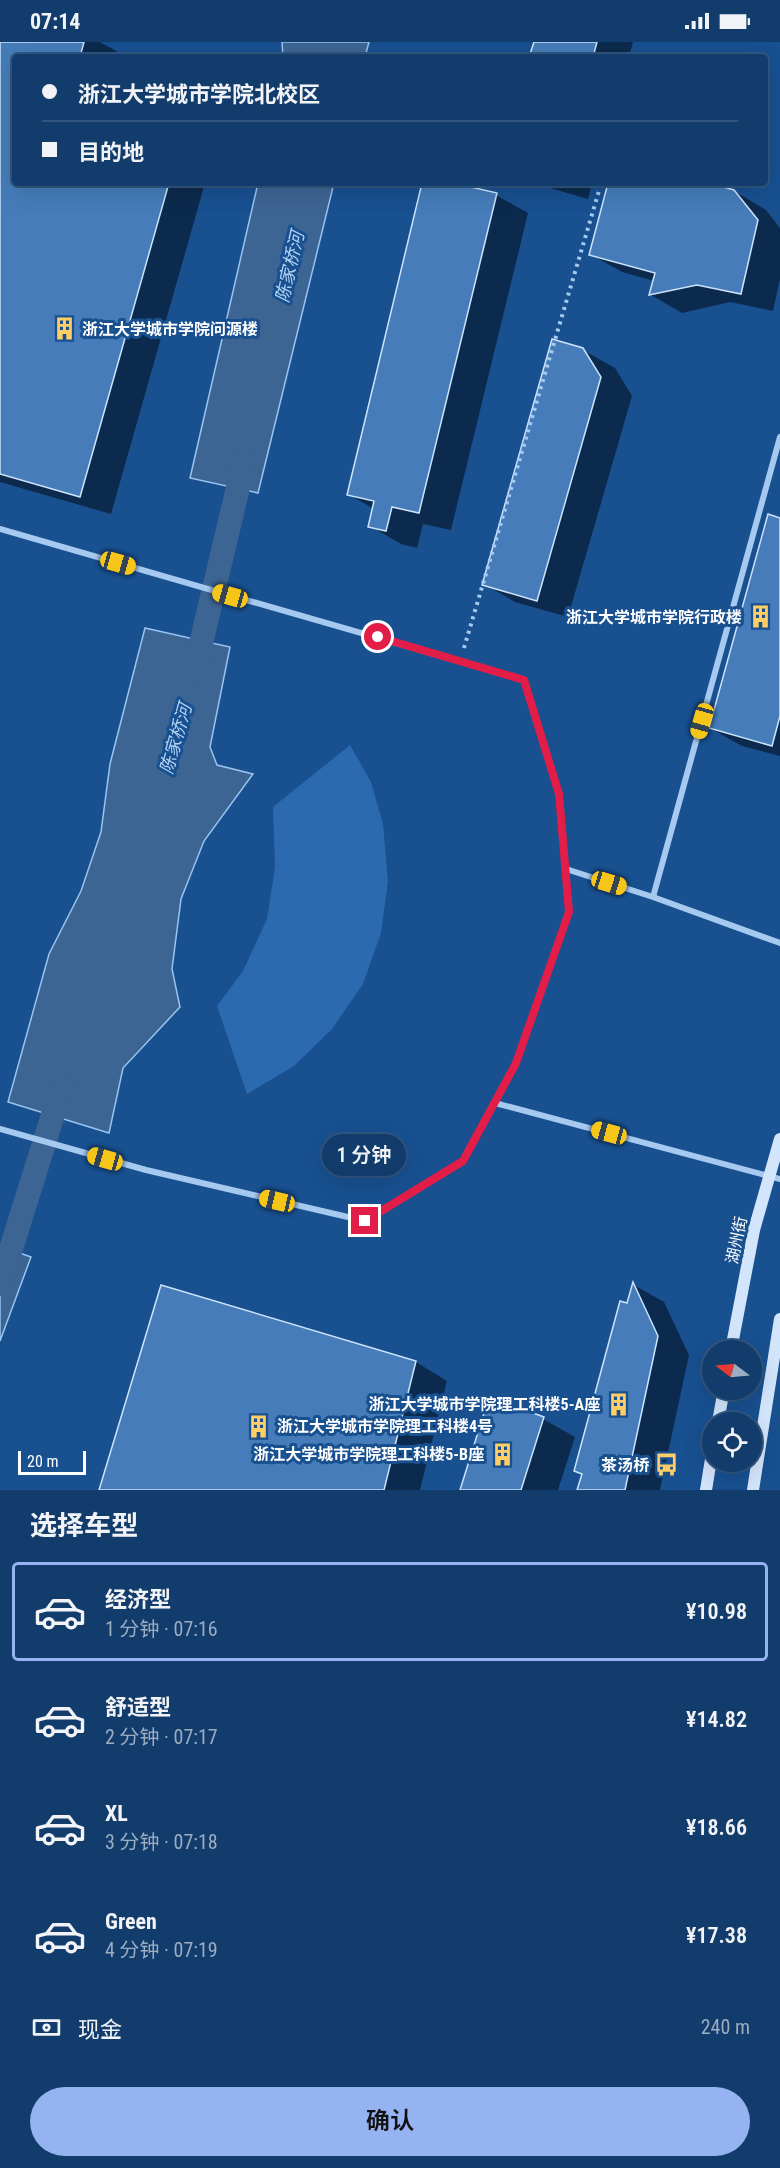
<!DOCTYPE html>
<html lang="zh">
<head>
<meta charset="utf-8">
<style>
	:root { --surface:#123c6c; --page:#1b4372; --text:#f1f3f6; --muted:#9cadc2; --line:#31567f; --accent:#95b2f1 }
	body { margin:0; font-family:"Roboto Condensed","Noto Sans SC",sans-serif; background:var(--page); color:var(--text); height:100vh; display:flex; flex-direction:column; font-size:22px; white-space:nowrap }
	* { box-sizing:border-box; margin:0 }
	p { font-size:20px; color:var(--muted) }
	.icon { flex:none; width:33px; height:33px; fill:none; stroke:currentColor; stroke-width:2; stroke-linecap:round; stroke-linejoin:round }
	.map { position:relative; height:1448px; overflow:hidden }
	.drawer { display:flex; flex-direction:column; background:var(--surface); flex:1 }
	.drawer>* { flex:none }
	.guide { position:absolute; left:12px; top:12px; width:756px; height:132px; border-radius:6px; box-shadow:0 6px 24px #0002,0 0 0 2px var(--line); display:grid; align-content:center; height:132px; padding:0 30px; background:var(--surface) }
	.needle { width:39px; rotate:286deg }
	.tools { position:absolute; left:702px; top:1298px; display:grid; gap:12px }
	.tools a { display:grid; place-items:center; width:60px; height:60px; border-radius:50%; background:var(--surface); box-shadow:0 6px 24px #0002,0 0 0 2px var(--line); font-size:30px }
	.scale { position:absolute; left:18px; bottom:15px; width:68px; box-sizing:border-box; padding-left:6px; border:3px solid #fff; border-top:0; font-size:16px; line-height:21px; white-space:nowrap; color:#fff; -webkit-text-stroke:4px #185090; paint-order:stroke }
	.end { position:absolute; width:27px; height:27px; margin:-14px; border:8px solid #e11d48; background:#fff; box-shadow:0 0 0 3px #fff }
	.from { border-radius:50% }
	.bubble { position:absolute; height:42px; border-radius:21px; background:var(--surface); box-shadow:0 6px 24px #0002,0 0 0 2px var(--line); font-size:20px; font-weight:600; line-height:42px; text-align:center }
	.car { position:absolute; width:18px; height:36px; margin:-18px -9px; border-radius:8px; box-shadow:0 0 4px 2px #0007; background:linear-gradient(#f5c518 24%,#345 0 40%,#f5c518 0 76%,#345 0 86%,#f5c518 0) }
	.guide b { display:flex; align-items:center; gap:21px; height:57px; font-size:22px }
	.guide b+b { border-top:2px solid var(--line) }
	.guide i { width:15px; height:15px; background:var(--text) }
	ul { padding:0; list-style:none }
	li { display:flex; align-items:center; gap:18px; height:99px; margin:0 12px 9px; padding:0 18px; border:3px solid transparent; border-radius:6px }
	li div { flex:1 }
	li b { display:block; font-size:22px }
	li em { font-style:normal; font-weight:600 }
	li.active { border-color:var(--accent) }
	li>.icon { width:54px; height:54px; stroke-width:1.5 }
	h2 { padding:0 30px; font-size:27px; line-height:72px }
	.pay { display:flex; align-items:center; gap:15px; height:66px; padding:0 30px; font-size:22px }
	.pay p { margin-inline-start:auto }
	.button { display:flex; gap:12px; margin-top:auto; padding:12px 30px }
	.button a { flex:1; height:69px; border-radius:36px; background:var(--accent); color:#111; font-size:24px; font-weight:600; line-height:69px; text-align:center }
	.status { display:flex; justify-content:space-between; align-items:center; height:42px; padding:0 30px; background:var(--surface); direction:ltr }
	.status svg { height:16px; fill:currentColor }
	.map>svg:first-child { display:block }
	.green { fill:#2b6aae }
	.water { fill:#3d6593; stroke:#98c4f2; stroke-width:1.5 }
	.shadow { fill:#0007 }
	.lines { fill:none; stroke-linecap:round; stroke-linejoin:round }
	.canal { stroke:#3d6593; stroke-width:24 }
	.building { fill:#457cb9; stroke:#cce3fb; stroke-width:1.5 }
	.path { stroke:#a6c9ef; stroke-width:4; stroke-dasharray:3 4.5; stroke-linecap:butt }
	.street { stroke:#a6c9ef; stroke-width:6 }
	.secondary { stroke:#d3e5fb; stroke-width:12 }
	.route { stroke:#e11d48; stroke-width:8 }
	.labels { text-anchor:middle; stroke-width:6; stroke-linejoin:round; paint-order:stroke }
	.poi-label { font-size:16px; font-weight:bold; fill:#fff; stroke:#185090; text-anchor:end }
	.street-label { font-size:16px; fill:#fff; stroke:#185090 }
	.water-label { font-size:18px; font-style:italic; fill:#b2d3f6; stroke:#185090 }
</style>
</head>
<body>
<div class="status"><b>07:14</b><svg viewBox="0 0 49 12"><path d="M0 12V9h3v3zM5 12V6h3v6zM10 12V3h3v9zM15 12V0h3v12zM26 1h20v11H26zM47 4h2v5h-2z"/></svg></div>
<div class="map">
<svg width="780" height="1448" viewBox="0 0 780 1448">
	<rect width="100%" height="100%" fill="#185090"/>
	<path class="green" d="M350,703L371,740L383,782L388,839L381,891L363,942L332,987L294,1024L247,1052L217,964L243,929L267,877L275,825L273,765Z"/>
	<path class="water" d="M282,0H369L365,15H283Z
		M258,141H334L258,451L190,436Z
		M145,586L230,605L210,705L217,723L253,732L204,799L181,857L172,927L180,965L123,1026L109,1091L8,1060L49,912L81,849L101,790L110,722Z
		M0,1204L31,1215L0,1299Z"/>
	<path class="shadow" d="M0,0H100L118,10L116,15H15V141H205L111,472L0,440Z
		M535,0H633L629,15H531Z
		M424,141H448L496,153L528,171L451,488L423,482L417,506L401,502L370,484L374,467L348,452Z
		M533,141H592L588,157Z
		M610,141H704L734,149L766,168L780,186V237L773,269L730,260L682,271L651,253L654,239L622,230L590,212Z
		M583,308L615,326L632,354L568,575L515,560L484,542Z
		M780,477V714L742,704L710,686Z
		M634,1243L664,1260L689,1313L660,1448H579L583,1433L575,1429Z
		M162,1245L416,1320L447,1339L420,1448H101Z
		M543,1377L575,1395L558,1448H462Z"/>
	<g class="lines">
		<path class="canal" d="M194,631L245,416
			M0,1242L62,1044"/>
	</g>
	<path class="building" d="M0,0H84L80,15H15V141H169L80,455L0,432Z
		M534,0H597L593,15H529Z
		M422,141H454L497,151L419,471L392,465L386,489L368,485L374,459L347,453Z
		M608,141H710L734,148L758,178L741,252L697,243L649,253L655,231L589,213Z
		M552,297L583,306L601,335L537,559L482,543Z
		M768,472L780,476V674L772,704L709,686Z
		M633,1240L658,1294L625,1448H577L582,1432L574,1429L620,1259L627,1261Z
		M161,1243L416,1319L384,1448H99Z
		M489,1355L544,1375L521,1448H460Z"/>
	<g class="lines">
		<path class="path" d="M464,606L601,142"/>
		<path class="street" d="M0,487L524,638L559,752L569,870L516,1021L463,1119L365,1179L146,1128L0,1087
			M566,827L653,855L780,901
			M653,855L780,395
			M495,1061L780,1137"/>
		<path class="secondary" d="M731,1308L754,1188L780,1097
			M718,1380L724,1347
			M706,1448L712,1411
			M753,1448L780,1277"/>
	</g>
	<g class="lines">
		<path class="route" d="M365,1179L463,1119L516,1021L569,870L559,752L524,638L378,595"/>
	</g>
	<defs>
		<symbol id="building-bare" viewBox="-9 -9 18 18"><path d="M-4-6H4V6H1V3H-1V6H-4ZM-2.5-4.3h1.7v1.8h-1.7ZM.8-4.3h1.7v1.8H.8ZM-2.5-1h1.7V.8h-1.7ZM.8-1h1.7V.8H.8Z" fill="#ffce64" stroke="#185090" stroke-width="2.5" paint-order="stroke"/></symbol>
		<symbol id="bus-bare" viewBox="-9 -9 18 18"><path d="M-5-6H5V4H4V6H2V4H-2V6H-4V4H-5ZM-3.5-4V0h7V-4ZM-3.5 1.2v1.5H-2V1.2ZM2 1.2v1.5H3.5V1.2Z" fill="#ffce64" stroke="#185090" stroke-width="2.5" paint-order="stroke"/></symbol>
	</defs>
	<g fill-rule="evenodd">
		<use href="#building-bare" x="48" y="270" width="33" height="33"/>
		<use href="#building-bare" x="744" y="558" width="33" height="33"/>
		<use href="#building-bare" x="602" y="1346" width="33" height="33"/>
		<use href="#building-bare" x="242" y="1368" width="33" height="33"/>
		<use href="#building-bare" x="486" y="1396" width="33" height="33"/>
		<use href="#bus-bare" x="650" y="1406" width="33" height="33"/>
	</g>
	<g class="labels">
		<g class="poi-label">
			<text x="82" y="293" text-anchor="start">浙江大学城市学院问源楼</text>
			<text x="742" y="581">浙江大学城市学院行政楼</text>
			<text x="600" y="1368">浙江大学城市学院理工科楼5-A座</text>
			<text x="277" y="1390" text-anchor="start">浙江大学城市学院理工科楼4号</text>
			<text x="484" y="1418">浙江大学城市学院理工科楼5-B座</text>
			<text x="649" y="1429">茶汤桥</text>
		</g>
		<g class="street-label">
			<text transform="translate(736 1198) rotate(-78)" y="6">湖州街</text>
		</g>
		<g class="water-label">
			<text transform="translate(290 225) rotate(-77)" y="6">陈家桥河</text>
			<text transform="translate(176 697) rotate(-74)" y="6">陈家桥河</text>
		</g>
	</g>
</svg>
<div class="tools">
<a><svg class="needle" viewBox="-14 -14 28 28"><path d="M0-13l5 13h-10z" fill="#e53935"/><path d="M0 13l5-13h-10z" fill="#9cadc2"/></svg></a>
<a><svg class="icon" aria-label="locate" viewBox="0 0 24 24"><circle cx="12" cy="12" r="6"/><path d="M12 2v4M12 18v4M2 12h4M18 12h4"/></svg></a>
</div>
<div class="scale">20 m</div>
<i class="end from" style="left:378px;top:595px"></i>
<i class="end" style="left:365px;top:1179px"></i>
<div class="bubble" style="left:322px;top:1092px;width:84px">1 分钟</div>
<i class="car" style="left:118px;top:521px;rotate:106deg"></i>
<i class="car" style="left:230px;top:554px;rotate:286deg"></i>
<i class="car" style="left:702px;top:679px;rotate:196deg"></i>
<i class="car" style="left:609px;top:841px;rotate:107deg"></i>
<i class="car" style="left:609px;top:1091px;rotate:285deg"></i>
<i class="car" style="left:105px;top:1117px;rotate:286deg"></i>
<i class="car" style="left:277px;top:1159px;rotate:283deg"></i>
<div class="guide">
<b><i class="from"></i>浙江大学城市学院北校区</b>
<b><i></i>目的地</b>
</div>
</div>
<section class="drawer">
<h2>选择车型</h2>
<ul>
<li class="active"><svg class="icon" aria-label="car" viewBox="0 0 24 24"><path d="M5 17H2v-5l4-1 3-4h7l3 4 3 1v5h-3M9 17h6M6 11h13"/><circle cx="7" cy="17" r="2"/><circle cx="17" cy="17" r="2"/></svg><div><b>经济型</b><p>1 分钟 · 07:16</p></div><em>¥10.98</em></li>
<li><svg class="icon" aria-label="car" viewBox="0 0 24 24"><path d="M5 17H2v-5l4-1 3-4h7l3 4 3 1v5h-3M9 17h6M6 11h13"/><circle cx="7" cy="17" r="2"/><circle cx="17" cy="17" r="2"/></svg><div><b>舒适型</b><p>2 分钟 · 07:17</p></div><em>¥14.82</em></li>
<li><svg class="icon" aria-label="car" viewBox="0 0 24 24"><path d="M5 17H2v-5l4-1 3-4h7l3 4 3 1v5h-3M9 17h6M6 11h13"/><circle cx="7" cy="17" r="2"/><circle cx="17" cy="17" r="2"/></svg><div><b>XL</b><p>3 分钟 · 07:18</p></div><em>¥18.66</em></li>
<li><svg class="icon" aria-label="car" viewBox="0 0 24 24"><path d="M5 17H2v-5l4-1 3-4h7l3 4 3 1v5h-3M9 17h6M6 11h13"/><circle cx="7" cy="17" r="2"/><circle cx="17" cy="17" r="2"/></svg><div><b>Green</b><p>4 分钟 · 07:19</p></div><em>¥17.38</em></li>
</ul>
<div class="pay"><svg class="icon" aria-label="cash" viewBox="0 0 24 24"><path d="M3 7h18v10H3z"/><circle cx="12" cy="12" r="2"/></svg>现金<p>240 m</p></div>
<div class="button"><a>确认</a></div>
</section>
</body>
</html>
